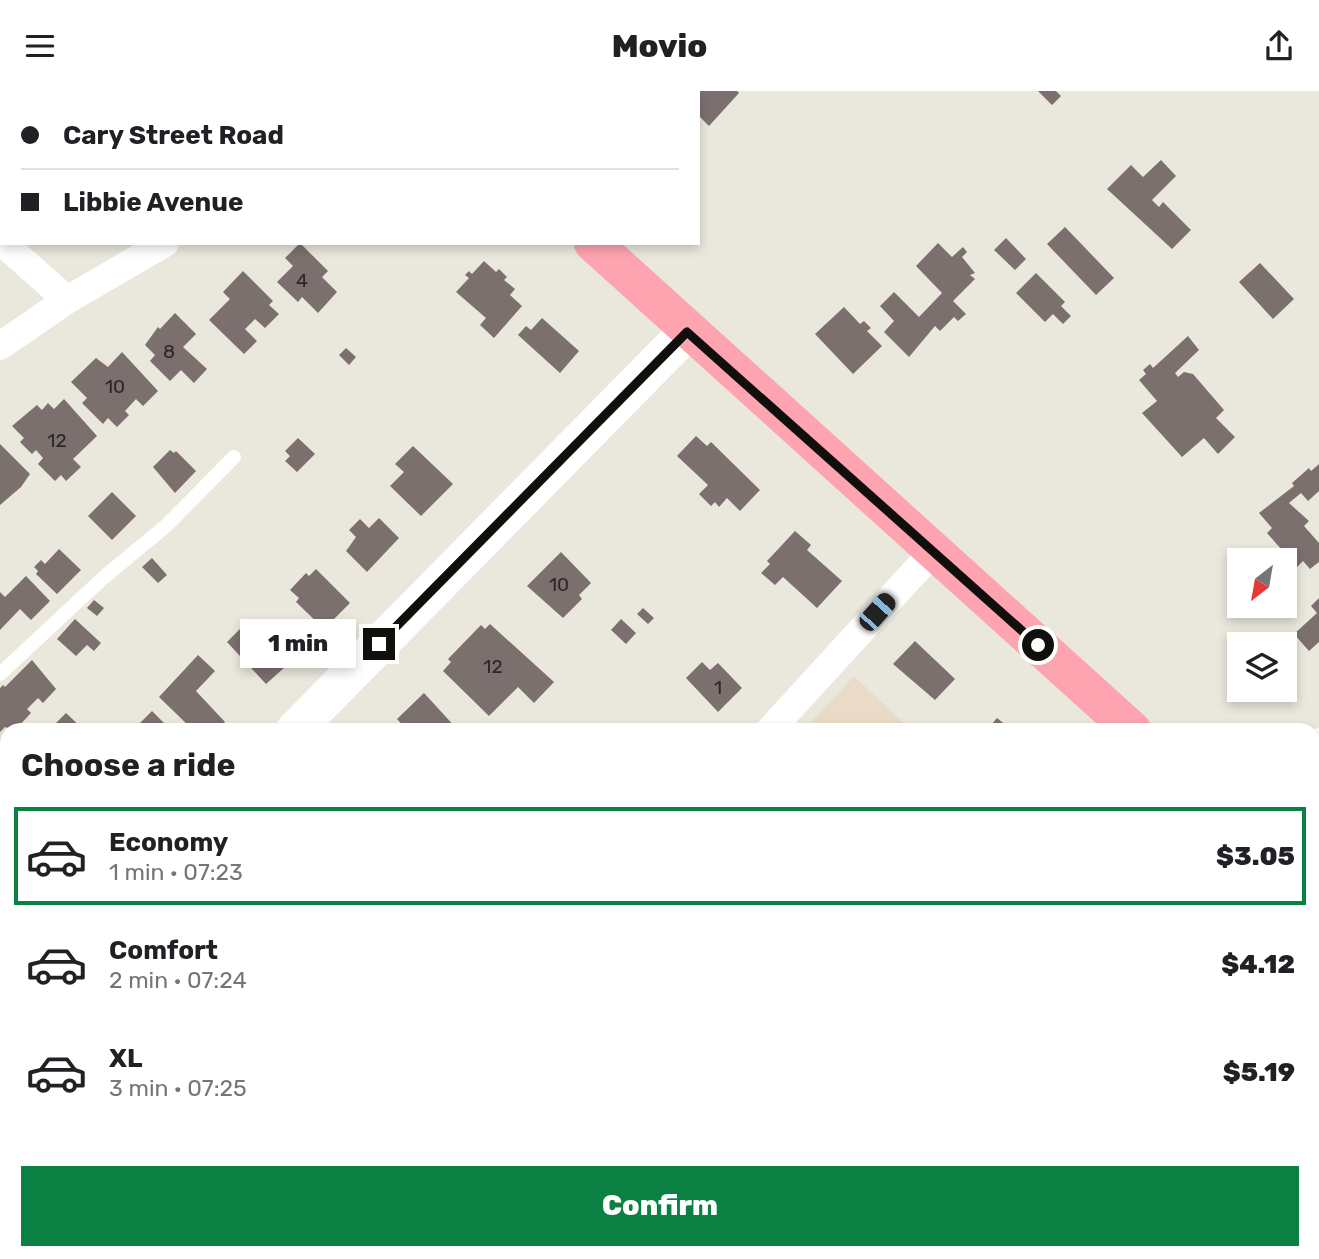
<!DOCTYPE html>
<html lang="en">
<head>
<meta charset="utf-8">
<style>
	:root { --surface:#fff; --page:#f2f2f2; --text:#202124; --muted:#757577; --line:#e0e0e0; --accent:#0b8043 }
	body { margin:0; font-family:Rubik,sans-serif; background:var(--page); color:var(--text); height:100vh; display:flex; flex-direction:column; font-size:26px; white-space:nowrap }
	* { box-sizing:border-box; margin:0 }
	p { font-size:23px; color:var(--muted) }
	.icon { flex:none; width:38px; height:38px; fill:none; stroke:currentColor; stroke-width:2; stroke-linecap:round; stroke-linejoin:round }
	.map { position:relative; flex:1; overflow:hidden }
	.details { position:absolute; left:0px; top:632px; width:1320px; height:537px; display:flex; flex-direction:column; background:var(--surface); border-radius:21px 21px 0 0; box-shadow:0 4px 10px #0003 }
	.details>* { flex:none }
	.top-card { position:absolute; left:0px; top:0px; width:700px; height:154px; box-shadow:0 4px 10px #0003; display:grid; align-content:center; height:154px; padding:0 21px; background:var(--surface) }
	.needle { width:46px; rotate:211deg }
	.tools { position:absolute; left:1227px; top:457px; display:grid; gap:14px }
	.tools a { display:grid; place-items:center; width:70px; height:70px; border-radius:0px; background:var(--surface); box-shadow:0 4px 10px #0003; font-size:35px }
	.end { position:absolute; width:32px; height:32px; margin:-16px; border:9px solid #100f0c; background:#fff; box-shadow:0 0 0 4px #fff }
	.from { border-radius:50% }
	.bubble { position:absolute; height:49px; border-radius:0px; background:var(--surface); box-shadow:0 4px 10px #0003; font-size:23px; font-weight:800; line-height:49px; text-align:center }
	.car { position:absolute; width:21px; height:42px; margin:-21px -10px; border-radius:9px; box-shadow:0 0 5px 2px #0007; background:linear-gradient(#222 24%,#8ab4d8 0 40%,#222 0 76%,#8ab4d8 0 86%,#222 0) }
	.top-card b { display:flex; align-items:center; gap:24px; height:66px; font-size:26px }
	.top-card b+b { border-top:2px solid var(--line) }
	.top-card i { width:18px; height:18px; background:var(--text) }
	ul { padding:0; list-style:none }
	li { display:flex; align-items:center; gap:21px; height:98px; margin:0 14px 10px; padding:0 7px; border:4px solid transparent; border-radius:0px }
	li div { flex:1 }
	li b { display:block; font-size:26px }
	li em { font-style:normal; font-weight:800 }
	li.selected { border-color:var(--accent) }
	li>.icon { width:63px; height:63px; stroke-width:1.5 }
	h2 { padding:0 21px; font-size:32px; line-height:84px }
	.action { display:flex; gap:14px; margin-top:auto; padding:14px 21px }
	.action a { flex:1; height:80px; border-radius:0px; background:var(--accent); color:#fff; font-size:28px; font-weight:800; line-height:80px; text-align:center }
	header { display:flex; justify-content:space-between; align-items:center; height:91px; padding:0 21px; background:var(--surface); font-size:32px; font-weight:800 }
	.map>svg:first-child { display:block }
	.education { fill:#e9dbc8 }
	.green { fill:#bcc8b5 }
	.building { fill:#7c706f }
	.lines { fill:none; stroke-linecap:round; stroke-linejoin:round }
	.path { stroke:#8f8d85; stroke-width:4.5; stroke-dasharray:3.5 5; stroke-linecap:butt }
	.lane { stroke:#fff; stroke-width:14 }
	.street { stroke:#fff; stroke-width:28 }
	.secondary { stroke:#fff; stroke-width:38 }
	.primary { stroke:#fda4b0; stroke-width:38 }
	.route { stroke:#100f0c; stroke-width:9 }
	.labels { text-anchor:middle; stroke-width:5; stroke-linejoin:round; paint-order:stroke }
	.number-label { font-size:19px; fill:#2b2725 }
</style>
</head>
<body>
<header><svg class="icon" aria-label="menu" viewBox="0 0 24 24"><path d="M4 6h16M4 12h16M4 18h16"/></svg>Movio<svg class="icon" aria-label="share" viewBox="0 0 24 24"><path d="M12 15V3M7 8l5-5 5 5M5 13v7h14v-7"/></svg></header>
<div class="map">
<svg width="1319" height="1168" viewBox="0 0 1319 1168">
	<rect width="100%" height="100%" fill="#eae7dc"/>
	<path class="education" d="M854,585L911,639H804Z
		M324,1162H1079L1075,1168H319Z"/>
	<path class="green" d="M536,1162H657L669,1168H532Z"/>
	<path class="building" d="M698,0H737L739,2L709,35L698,24Z
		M1038,0H1056L1061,5L1052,14Z
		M1161,69L1176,85L1152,109L1159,116L1163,111L1191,139L1172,158L1107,98L1131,74L1143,86Z
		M1065,136L1114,187L1096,204L1047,153Z
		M1006,147L1026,168L1015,179L994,159Z
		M300,152L328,180L322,186L337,201L318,222L302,206L298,211L277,191L293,175L285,167Z
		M938,152L952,166L963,156L967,161L962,166L975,182L970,184L975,188L953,210L966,223L958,230L954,226L940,240L935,235L909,266L884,241L894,230L880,215L894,201L919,226L942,202L916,175Z
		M484,170L496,181L499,178L507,186L504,189L515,198L510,204L522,215L494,247L480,234L486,227L456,201L469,187L465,184L469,180L472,183Z
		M1260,172L1294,208L1273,228L1239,191Z
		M243,180L273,210L269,214L279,223L265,237L255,228L245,238L257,250L244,263L209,229L230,208L223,201Z
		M1036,182L1065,211L1061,215L1071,225L1063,233L1053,223L1045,231L1016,202Z
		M844,216L860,233L864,230L871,237L867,240L882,255L853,283L815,243Z
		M175,222L196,243L183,256L207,278L194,292L181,279L170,290L150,270L155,264L145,254L158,236L160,238Z
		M542,227L579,260L560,282L518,244L526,235L531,239Z
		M1188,245L1199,259L1175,282L1178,286L1184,281L1193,283L1224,319L1216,327L1235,346L1218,363L1204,347L1182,366L1142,322L1157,310L1139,289L1146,283L1143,279L1150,273L1153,277Z
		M346,257L356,266L349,274L339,264Z
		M122,261L158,300L143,315L136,308L125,320L129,324L117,336L108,327L103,333L82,312L87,307L71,291L96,267L108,276Z
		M64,308L97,345L73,368L81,376L66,390L61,384L55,390L38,373L43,367L36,359L32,363L20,351L24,347L12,335L37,314L42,319L48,312L54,318Z
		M696,345L707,355L711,351L760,399L740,420L727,407L719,416L715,411L711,415L699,403L708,394L677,365Z
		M298,347L315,363L297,381L285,370L290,365L285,360Z
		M0,353L30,383L21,396L0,414Z
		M413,355L453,393L421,425L390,395L404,381L395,373Z
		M170,359L174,362L176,360L196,380L175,402L153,376Z
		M1319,373V400L1308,410L1301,402L1289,412L1309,430L1304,435L1319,452V471L1310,478L1303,470L1297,476L1267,442L1272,437L1259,422L1294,395L1292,392L1309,377L1311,380Z
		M112,401L136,425L112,449L88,425Z
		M379,427L399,447L367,481L346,460L356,446L349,439L360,428L369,437Z
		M795,440L811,454L807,459L842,490L817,517L783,486L775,494L761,482L770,473L767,470Z
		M59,458L81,479L57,503L36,483L38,480L34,476L41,469L45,473Z
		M561,461L591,492L579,504L582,508L563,527L527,495Z
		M152,467L167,484L158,492L142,476Z
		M316,478L350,512L324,538L296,511L299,507L290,499L306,482L309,485Z
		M26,485L50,510L31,529L20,518L0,539V501L5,506Z
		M1319,507V551L1309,560L1294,543L1317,522L1311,515Z
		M94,509L104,517L97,525L87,517Z
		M643,517L654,527L648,533L637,523Z
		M75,528L101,552L94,560L87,554L76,565L57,548Z
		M621,528L636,542L626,553L611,539Z
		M245,533L256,545L264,537L294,568L266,593L227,551Z
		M490,533L554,591L534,612L518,596L489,625L443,580L451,571L448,568L481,534L485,538Z
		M915,550L955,588L935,609L893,573Z
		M198,564L215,580L196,600L225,631L217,639H193L159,606Z
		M32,569L56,598L43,612L38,607L27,618L31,622L15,639L5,636L0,641V597L3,594L5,596Z
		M702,571L710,579L718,572L742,597L718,621L686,587Z
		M424,602L458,639H407L397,628Z
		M152,620L171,639H133Z
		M66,622L84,639H49Z
		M997,627L1012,639H987Z
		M0,762L7,768V813L0,821Z
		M0,1027L7,1034V1074L0,1081Z
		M8,1162H40L34,1168H2Z
		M87,1162H130L124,1168H74L77,1164L81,1168Z
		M350,1162H510L505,1168H345Z
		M784,1162H883L880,1168H781Z"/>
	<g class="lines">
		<path class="path" d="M673,1162L683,1168
			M525,1168L528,1162"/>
		<path class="lane" d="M0,583L103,487L167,434L234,366"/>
		<path class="street" d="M3,152L67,209
			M0,255L67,209L165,152
			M770,639L934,460
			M1312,656L1319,651
			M0,701L7,708
			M1312,859L1319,851
			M0,986L7,992
			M179,1162L185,1168
			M298,1168L304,1162
			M1092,1168L1096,1162"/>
		<path class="secondary" d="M295,639L687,241
			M0,932L7,925"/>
		<path class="primary" d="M430,0L432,2
			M593,152L1132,639
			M1312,773L1319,776
			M1312,809L1319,815"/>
	</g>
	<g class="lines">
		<path class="route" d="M379,553L687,241L1038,554"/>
	</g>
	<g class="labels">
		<g class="number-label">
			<text x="302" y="196">4</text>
			<text x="169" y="267">8</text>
			<text x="115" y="302">10</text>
			<text x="57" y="356">12</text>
			<text x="559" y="500">10</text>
			<text x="493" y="582">12</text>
			<text x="718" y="603">1</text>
		</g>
	</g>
</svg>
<div class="tools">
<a><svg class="needle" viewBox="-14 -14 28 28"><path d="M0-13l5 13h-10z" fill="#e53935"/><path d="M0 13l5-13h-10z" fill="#757577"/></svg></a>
<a><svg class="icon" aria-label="layers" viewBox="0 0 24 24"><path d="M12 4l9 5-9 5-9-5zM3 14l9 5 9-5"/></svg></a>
</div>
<i class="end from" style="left:1038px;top:554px"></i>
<i class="end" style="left:379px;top:553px"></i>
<div class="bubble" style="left:240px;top:528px;width:116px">1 min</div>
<i class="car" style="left:877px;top:521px;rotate:42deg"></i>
<div class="top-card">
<b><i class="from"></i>Cary Street Road</b>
<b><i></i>Libbie Avenue</b>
</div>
<section class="details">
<h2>Choose a ride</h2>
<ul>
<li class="selected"><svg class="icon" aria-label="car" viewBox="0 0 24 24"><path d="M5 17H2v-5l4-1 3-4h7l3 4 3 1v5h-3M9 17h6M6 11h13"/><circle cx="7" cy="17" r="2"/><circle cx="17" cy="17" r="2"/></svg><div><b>Economy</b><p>1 min · 07:23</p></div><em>$3.05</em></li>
<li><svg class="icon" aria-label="car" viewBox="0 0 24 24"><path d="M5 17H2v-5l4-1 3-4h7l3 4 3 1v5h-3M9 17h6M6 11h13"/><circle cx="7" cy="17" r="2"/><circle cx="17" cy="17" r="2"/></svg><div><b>Comfort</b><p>2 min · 07:24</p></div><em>$4.12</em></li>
<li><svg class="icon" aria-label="car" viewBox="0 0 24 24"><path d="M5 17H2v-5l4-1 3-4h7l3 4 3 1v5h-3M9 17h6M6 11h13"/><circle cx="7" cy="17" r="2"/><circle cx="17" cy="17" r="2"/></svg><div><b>XL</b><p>3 min · 07:25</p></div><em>$5.19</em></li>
</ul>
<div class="action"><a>Confirm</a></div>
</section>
</div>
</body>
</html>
